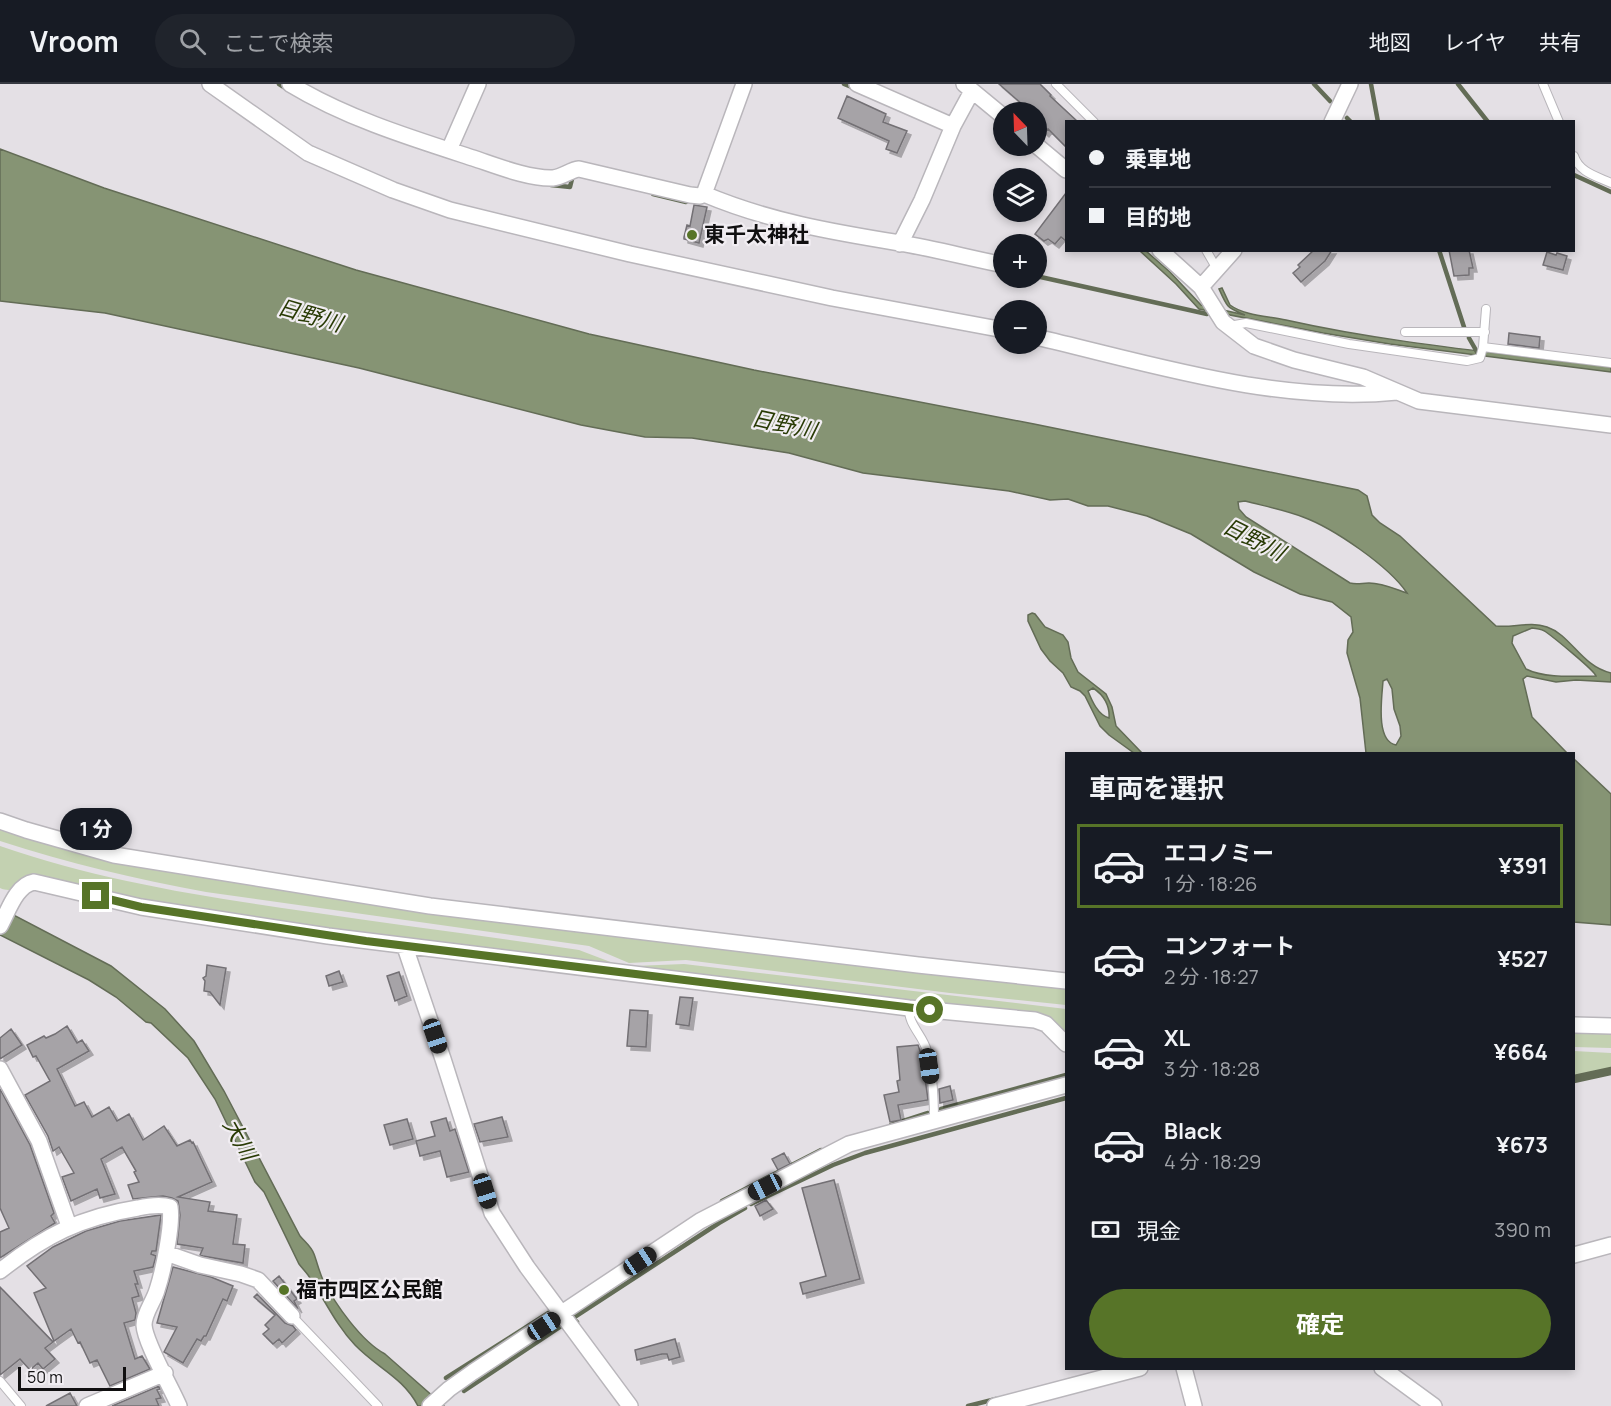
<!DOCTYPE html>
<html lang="ja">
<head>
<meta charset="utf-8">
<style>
	:root { --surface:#171b24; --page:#20242c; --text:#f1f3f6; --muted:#9ea1a6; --line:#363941; --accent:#577428 }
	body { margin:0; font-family:Manrope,"Noto Sans JP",sans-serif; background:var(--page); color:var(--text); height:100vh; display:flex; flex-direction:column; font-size:22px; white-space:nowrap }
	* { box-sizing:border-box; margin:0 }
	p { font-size:20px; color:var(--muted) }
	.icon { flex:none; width:33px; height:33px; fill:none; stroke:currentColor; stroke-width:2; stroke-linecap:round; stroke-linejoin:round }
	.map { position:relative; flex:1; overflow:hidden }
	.panel { position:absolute; left:1065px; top:668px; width:510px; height:618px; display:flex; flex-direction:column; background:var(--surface); border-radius:0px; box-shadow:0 3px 9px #0003 }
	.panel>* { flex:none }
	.hud { position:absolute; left:1065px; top:36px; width:510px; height:132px; border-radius:0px; box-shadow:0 3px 9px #0003; display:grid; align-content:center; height:132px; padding:0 24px; background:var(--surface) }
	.needle { width:39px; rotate:337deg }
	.fabs { position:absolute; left:993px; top:18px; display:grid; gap:12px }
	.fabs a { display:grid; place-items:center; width:54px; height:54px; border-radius:50%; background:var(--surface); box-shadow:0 3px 9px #0003; font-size:30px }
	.scale { position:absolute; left:18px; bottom:15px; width:108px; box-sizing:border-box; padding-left:6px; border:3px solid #100f10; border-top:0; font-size:16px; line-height:21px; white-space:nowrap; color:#100f10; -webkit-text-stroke:4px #f1edf2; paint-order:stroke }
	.end { position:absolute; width:27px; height:27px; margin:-14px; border:8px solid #577428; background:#fff; box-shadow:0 0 0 3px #fff }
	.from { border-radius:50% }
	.bubble { position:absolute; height:42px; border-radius:21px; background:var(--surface); box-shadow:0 3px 9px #0003; font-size:20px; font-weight:700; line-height:42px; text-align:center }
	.car { position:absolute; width:18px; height:36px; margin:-18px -9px; border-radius:8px; box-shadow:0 0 4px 2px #0007; background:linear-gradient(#222 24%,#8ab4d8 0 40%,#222 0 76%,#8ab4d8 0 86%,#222 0) }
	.hud b { display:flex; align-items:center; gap:21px; height:57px; font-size:22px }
	.hud b+b { border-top:2px solid var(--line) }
	.hud i { width:15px; height:15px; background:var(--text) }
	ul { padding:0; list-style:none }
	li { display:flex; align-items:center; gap:18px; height:84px; margin:0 12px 9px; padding:0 12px; border:3px solid transparent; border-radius:0px }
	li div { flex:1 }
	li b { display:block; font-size:22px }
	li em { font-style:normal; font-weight:700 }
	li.active { border-color:var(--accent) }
	li>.icon { width:54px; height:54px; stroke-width:1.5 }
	h2 { padding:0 24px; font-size:27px; line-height:72px }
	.pay { display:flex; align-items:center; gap:15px; height:66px; padding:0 24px; font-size:22px }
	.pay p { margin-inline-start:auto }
	.button { display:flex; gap:12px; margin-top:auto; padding:12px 24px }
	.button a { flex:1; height:69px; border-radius:36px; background:var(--accent); color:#fff; font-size:24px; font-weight:700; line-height:69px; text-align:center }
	header { display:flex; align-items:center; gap:36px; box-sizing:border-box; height:84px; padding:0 30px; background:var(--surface); border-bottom:2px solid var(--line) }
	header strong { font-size:28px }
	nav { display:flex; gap:33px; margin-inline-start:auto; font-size:21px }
	.search { width:420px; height:54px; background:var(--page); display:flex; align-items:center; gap:15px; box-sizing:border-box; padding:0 21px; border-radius:33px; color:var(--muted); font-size:22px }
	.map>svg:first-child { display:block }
	.green { fill:#c3d1b1 }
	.water { fill:#869474; stroke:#636c56; stroke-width:1.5; fill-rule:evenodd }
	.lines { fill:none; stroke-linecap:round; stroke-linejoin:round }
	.stream { stroke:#636c56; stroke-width:4.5 }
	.building { fill:#a6a3a7; stroke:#737074; stroke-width:1.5; filter:url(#shadow) }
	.service-casing { stroke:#b9b6bb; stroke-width:10 }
	.minor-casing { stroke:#b9b6bb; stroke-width:18 }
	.service { stroke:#fff; stroke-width:8 }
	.minor { stroke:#fff; stroke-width:15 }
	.route { stroke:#577428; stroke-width:8 }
	.poi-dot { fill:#577428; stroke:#f1edf2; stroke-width:2 }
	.labels { text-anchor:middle; stroke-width:4.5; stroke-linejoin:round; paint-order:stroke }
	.poi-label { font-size:21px; font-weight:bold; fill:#100f10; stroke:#f1edf2; text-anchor:start }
	.water-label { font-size:22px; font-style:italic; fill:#293b05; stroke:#f1edf2 }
</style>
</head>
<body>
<header>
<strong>Vroom</strong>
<div class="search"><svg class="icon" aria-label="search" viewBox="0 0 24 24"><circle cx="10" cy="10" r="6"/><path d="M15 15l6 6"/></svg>ここで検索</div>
<nav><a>地図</a><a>レイヤ</a><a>共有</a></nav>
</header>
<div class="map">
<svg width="1611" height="1322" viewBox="0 0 1611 1322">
	<defs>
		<filter id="shadow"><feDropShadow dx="4" dy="4" stdDeviation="0" flood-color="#0004"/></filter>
	</defs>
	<rect width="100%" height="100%" fill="#e4e0e5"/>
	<path class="green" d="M0,740L63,761L665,856L813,876L1066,903V921L950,909L686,876L629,879L589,862L206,808C136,795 68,779 0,757Z
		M0,762C101,797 205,813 310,828C400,841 490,853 579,866L621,882L226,834L33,795C22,801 13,810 0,804Z
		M684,880L1066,925V957L1050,940L633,884L634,882Z
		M1574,946L1611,947V964L1574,963Z
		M1574,967L1611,969V988L1574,997Z"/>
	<path class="water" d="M0,65L104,104L356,186L589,250L754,286L1034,340L1358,406L1367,412L1372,431L1380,439L1400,452L1496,542C1513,544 1530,537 1547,543C1571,551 1581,582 1611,589V598L1576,596L1556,598L1527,592L1523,595L1532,633L1567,669H1366L1360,614L1347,569L1348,556L1353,548L1351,533L1332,518L1300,510L1254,488L1191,450L1147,432L1108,422H1088L1068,415L1050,416L1009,407L863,389L789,369L731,360L692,354L645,353L581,341L359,284L105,229L0,217ZM1245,417C1264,422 1285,426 1303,433C1333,444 1389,482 1407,509C1395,505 1382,499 1369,499C1362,499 1357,501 1350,499L1246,433L1239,425L1238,418ZM1532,544C1537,545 1542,545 1546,548C1553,553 1594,586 1596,592C1575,592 1546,595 1526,585L1512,559L1513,552ZM1387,595L1392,605L1394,625L1400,642L1401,652L1396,661C1375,657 1382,613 1383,597Z
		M1140,167H1146L1170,188L1201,221L1245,231C1227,223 1228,225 1219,205L1222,204L1230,221C1245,232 1268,232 1286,236C1393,260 1503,269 1611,283V288L1390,260L1323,249L1199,225L1176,200Z
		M1032,529L1035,530L1045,543L1063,551L1068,558L1071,574L1078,588L1106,610L1112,623L1116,642L1142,669H1134L1109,651L1100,642L1085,612L1080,607L1071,603L1063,589L1050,577L1041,565L1028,537V531ZM1093,604C1104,611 1110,622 1109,634C1098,631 1092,617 1088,607Z
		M1574,675L1611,710V841L1574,838Z
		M0,824L111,882L165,925L194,957L224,1007L300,1152C305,1158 311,1162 314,1170C317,1178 319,1187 323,1196C335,1220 361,1257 385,1270L444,1322H418C403,1293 377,1284 355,1261C335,1240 324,1214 308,1191C305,1187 302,1184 299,1180L264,1108L255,1098L215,1015L188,974L151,939L146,938L116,913L89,896L0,851Z"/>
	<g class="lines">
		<path class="stream" d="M279,0L287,5
			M844,0L854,4
			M1314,0L1330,17
			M1371,0L1378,38
			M1458,0L1488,38
			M1347,34L1351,38
			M1574,91L1611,108
			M551,101L570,103L573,91L575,92
			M653,110L686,118
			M1439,166L1464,243
			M1036,192L1207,230
			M1469,254L1477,268
			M1574,993L1611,985
			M1574,997L1611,989
			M941,1025L1066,991
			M891,1041L928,1029
			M722,1117L821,1066
			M751,1120L833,1081L865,1069L1066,1014
			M577,1238L573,1234L719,1139L745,1124
			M446,1294L550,1228
			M464,1307L563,1241
			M968,1322L996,1315"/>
	</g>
	<path class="building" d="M999,0H1040L1051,11L1050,12L1078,38H1066V63L1048,45L1045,49L1036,41V28H1031Z
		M847,12L886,30L883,38L907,47L897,69L886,65L889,57L838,34Z
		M1066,109V157L1061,153L1055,160L1048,155L1044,157L1035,150Z
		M694,121L707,123L699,159L684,155V153L687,141L690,142Z
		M1314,166H1332L1325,177L1301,198L1293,189L1300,183L1298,181Z
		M1449,166H1469L1473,184H1469V191L1454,192Z
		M1547,168L1556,171L1557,169L1567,172L1563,186L1543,181Z
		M1509,249L1540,253L1539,264L1508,260Z
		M207,881L226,884L220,921L210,908L204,907L205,897L203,894L206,892Z
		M339,887L343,898L329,902L326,892Z
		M399,888L407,912L395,917L387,892Z
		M680,913L693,914L689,942L676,940Z
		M630,926L648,927L646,963L627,962Z
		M67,942L77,959L82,956L89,967L57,985L75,1022L84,1018L92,1033L109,1023L117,1037L129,1030L143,1056L164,1042L177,1062L190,1056L192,1059L193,1058L212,1098L178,1113L210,1118L208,1127L237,1131L233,1160L245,1161L243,1179L203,1172L200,1171L203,1164L177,1160L180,1131L178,1117L172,1114L163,1112L133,1115L128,1101L139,1098L134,1088L136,1087L122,1063L101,1075L115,1110L100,1114L97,1105L71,1117L62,1093L74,1089L59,1063L53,1067L48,1052L25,1011L50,997L36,972L33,973L27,961L44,952L46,954L55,950Z
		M11,945L22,961L0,975V954Z
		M918,961L922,973L928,1016L898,1021L901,1036L890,1038L884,1011L899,1008L897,997L900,996L897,963Z
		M950,1002L953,1016L940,1019L939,1005Z
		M0,1005L30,1061L54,1129L51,1132L55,1139L0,1174V1148L9,1144L0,1124Z
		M502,1033L508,1053L480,1058L474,1040Z
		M446,1034L450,1047L455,1045L469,1088L447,1093L440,1067L420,1072L416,1057L435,1052L431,1038Z
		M407,1035L413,1055L390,1061L384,1041Z
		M784,1069L790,1080L778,1086L772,1075Z
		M834,1096L860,1195L803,1210L800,1199L826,1192L802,1104Z
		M766,1116L773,1125L760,1132L755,1122Z
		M161,1131L156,1167H152L151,1170L156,1172L153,1183L134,1187L138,1200H135L139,1212L132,1214L136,1229L135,1236L124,1239L135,1275L142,1272L150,1285L110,1302L97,1276L90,1279L80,1258L78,1259L71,1245L54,1257L34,1209L46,1204L27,1182L53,1163L86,1147L120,1137Z
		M173,1183L211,1193L233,1202L227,1217L223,1215L206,1252H204L201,1257L197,1255L183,1279L164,1268L177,1243L157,1239Z
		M279,1192L297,1215L294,1217L298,1225L273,1197Z
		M0,1203L53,1258L45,1264L55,1275L43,1285L38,1279L30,1286L20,1275L0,1291Z
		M257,1210L285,1239L293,1242L296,1246L282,1259L279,1255L273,1260L263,1250L269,1245L265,1241L275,1231L254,1213Z
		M675,1255L680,1273L669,1276L667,1270H662L637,1276L635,1266Z
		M159,1302L160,1305L157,1306L161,1314L156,1315L159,1322H112Z
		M70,1309L77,1322H46Z"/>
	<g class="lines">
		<defs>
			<path id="service" d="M1056,0L1094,38
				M1543,0L1559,38
				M1574,72C1579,88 1596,92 1611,99
				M1206,166L1217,185
				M1229,242L1246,239L1349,260L1467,277L1480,274L1483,263L1486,225
				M1405,248H1485
				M1483,263L1611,279
				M909,924C908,941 923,951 927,967C933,989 934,1014 934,1037
				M292,1232L378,1322
				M0,1297L21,1322"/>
			<path id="minor" d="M210,0L308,69L393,106L450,126L630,170L832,214L1004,246
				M290,0C346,34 411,54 473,74C497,82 529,95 553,94C563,93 570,86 579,85L690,111L700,112L704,110C768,137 832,148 900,159C935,165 969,174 1004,181
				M857,0L953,42L972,7
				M964,0L1004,33
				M1332,38L1350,0
				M1036,61L1066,86
				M449,66L478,0
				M704,110L744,0
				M900,160L922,116L953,42
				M1160,166L1201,203L1223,238L1254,262L1294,276L1363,293L1419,317L1611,341
				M1201,203L1234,166
				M1036,253C1152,280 1277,320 1397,308
				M0,737L26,746L114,771L430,822L918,881L1066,897
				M0,842C8,828 16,801 34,798L141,823L328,852L909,924L1035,936L1046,940L1066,960
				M405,863L443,975L492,1129L527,1183L630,1322
				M1574,941L1611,942
				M0,985L39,1057L69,1142
				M166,1169L200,1181L241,1190L258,1196L292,1232
				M1574,1171L1611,1161
				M0,1187C44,1152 81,1133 138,1124C148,1122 160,1120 170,1123C173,1141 163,1188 157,1206C154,1217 144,1229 144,1241C145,1259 171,1303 179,1322
				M1184,1284L1194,1322
				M1382,1284L1434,1322
				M87,1322L165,1289
				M430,1322L449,1305L473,1288L700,1137L849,1060L1066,1001
				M995,1322L1140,1284"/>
		</defs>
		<use href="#service" class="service-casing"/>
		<use href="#minor" class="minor-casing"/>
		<use href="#service" class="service"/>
		<use href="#minor" class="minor"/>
	</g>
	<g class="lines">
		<path class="route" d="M96,812L141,823L366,857L930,926"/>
	</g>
	<g class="poi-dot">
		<circle cx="692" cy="151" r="6"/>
		<circle cx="284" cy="1206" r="6"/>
	</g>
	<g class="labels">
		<g class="poi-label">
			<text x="704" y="158">東千太神社</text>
			<text x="296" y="1213">福市四区公民館</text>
		</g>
		<g class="water-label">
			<text transform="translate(310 231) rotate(16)" y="8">日野川</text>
			<text transform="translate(784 340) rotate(12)" y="8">日野川</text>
			<text transform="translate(1254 455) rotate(27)" y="8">日野川</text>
			<text transform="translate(240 1055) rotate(61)" y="8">大川</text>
		</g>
	</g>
</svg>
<div class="fabs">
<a><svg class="needle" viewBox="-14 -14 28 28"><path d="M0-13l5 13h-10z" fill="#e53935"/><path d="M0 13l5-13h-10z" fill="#9ea1a6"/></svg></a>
<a><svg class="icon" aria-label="layers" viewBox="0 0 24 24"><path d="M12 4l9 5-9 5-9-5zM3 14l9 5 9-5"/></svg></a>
<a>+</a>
<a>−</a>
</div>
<div class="scale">50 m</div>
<i class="end from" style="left:930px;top:926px"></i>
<i class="end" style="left:96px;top:812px"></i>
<div class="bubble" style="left:60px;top:724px;width:72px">1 分</div>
<i class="car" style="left:435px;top:952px;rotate:161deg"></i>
<i class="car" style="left:929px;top:982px;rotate:172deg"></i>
<i class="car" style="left:765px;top:1103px;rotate:243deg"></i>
<i class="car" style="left:485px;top:1107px;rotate:163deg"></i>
<i class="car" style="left:640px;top:1177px;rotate:56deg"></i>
<i class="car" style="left:544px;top:1242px;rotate:57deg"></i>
<div class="hud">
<b><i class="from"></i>乗車地</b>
<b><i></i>目的地</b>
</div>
<section class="panel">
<h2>車両を選択</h2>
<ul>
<li class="active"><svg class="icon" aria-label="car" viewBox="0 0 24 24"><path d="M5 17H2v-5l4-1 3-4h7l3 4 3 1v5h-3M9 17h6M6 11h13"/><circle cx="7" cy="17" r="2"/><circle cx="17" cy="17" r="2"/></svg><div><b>エコノミー</b><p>1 分 · 18:26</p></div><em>¥391</em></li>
<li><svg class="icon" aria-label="car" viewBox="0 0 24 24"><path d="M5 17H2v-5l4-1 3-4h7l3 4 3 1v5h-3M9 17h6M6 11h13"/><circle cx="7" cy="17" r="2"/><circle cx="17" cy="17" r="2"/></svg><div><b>コンフォート</b><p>2 分 · 18:27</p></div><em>¥527</em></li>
<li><svg class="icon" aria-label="car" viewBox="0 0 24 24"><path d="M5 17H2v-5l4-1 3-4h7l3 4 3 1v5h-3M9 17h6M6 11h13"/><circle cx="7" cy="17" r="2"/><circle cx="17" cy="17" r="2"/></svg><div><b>XL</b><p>3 分 · 18:28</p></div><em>¥664</em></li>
<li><svg class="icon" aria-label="car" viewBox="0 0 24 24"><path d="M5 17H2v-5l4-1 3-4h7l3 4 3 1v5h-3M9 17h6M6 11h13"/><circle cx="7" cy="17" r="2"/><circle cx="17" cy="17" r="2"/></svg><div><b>Black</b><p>4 分 · 18:29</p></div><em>¥673</em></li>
</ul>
<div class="pay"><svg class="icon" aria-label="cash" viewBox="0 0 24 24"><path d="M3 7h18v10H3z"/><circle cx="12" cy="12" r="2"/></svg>現金<p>390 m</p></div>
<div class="button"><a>確定</a></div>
</section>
</div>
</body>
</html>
